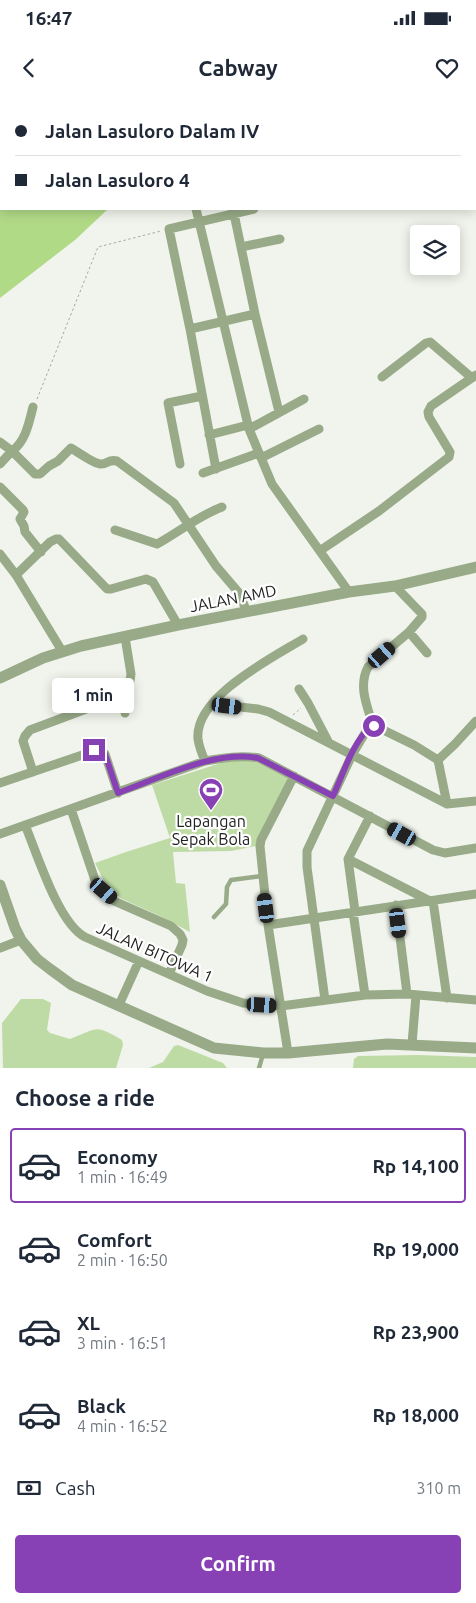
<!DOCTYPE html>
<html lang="en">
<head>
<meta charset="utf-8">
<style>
	:root { --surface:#fff; --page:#f6f6f7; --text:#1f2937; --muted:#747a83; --line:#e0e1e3; --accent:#8841b4 }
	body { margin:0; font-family:Ubuntu,sans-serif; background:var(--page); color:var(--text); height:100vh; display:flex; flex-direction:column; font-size:19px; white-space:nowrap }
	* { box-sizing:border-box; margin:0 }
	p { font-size:16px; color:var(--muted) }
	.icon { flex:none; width:28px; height:28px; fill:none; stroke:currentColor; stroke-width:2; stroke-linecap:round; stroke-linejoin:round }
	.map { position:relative; height:968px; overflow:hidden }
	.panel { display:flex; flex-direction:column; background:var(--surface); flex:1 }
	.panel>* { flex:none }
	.banner { position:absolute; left:0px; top:0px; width:476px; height:110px; box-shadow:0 2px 12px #0003; display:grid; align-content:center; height:110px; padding:0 15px; background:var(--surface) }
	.tools { position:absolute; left:410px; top:125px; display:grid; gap:10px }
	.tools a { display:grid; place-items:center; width:50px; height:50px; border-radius:5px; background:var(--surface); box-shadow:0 2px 12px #0003; font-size:25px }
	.end { position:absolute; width:22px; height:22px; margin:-11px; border:6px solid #8841b4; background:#fff; box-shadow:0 0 0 2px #fff }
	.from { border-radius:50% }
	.bubble { position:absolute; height:35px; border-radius:5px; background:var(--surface); box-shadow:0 2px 12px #0003; font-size:16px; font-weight:700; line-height:35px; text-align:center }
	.car { position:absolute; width:15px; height:30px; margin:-15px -8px; border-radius:6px; box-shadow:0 0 4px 1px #0007; background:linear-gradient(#222 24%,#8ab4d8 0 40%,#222 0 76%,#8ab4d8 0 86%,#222 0) }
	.banner b { display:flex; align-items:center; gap:18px; height:48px; font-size:19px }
	.banner b+b { border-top:1px solid var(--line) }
	.banner i { width:12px; height:12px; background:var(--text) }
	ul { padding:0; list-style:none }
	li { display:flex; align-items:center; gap:15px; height:75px; margin:0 10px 8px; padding:0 5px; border:2px solid transparent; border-radius:5px }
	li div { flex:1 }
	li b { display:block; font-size:19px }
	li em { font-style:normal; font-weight:700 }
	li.selected { border-color:var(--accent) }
	li>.icon { width:45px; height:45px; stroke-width:1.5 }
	h2 { padding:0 15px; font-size:22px; line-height:60px }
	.pay { display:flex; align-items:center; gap:12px; height:55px; padding:0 15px; font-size:19px }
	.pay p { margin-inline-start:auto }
	.button { display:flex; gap:10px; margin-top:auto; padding:10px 15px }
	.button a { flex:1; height:58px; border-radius:5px; background:var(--accent); color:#fff; font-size:20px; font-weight:700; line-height:58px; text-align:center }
	.status { display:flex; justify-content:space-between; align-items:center; height:35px; padding:0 25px; background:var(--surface); direction:ltr }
	.status svg { height:14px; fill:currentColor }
	header { display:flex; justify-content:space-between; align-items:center; height:65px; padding:0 15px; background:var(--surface); font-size:22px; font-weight:700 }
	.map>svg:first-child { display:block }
	.green { fill:#bfdba5 }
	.water { fill:#b1da87 }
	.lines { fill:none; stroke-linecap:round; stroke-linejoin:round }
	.path { stroke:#a6a9a3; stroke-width:1; stroke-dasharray:2.5 2.5; stroke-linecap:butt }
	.service { stroke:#98aa87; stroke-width:4.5 }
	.minor { stroke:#98aa87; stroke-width:9 }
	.tertiary { stroke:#98aa87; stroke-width:11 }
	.route { stroke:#8841b4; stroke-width:6 }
	.labels { text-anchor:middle; stroke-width:4.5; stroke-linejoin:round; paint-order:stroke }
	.street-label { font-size:16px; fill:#222321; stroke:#fff }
	.poi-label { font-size:16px; fill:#222321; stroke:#fff }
</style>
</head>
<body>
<div class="status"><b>16:47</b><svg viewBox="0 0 49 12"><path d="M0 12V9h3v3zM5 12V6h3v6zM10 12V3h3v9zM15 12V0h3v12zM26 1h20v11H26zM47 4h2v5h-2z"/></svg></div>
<header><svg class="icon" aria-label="back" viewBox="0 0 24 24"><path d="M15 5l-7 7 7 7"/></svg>Cabway<svg class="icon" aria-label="heart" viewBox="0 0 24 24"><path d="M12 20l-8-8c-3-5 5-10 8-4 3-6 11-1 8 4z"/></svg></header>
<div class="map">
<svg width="476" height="968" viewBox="0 0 476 968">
	<rect width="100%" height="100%" fill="#f0f4ec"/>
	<path class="green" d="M254,660L290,678L256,746L231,751L173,752L176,783L185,784L190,832L160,816L122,799L111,791L104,781L95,763L126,752L170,738L152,685L224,662Z
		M21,899H43L51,903L47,930L50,933L70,939C99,928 94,924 122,940L123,945L116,968H3L2,923Z
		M178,945L223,963L227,968H149L163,962L174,946Z
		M419,955L476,957V968H353L354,959L358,956Z"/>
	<path class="water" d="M0,0H98L96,1H1V109H108L75,140L0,198Z"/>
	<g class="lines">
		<path class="path" d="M115,1L117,0
			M37,299L98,147L161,131
			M293,615L301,608"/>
		<path class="service" d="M214,817L226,804L227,787L231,780L262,776
			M259,968L263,954"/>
		<path class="minor" d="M170,0V1
			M208,0V1
			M196,109L249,329L272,384L349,492
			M233,109L255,214L279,312
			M241,147L280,139
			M190,229L255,214
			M382,277L426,243L430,242L472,278
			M33,307C29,322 26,341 12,351L35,374H40L49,366L58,361L71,348C78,352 94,364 101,364C108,364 108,359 117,361L174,403L216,466L239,493L247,512
			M249,329L304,299
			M209,335L248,325
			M0,342L12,351L0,364
			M261,358L319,329
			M180,364L168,303L202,296
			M216,369L190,229L169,129L254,109
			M203,373L259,353
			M0,387L23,410L24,412L20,419L24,426L25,432L41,452
			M115,430L157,444C179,432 198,416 222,407
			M321,450L379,411L449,357L450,352L429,317L428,312L431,306L476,275
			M0,454L16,475L62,551
			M16,475L50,442L56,439H59L107,489H111L146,479L153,482L178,525
			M409,532L427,553
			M125,537L131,574L125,613
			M299,589L308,603L329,643
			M212,604L258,609L269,612L447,704L476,701
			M373,625C367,606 358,586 368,567L409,532L422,517V514L395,486
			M373,625L414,645L438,660L447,704
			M438,660L455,644L476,621
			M205,661C202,654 199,647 198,639C194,597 272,558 303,539
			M33,672L23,641L25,636L30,630L105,602L127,596
			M0,683L100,649L105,654L118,693
			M71,709L95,780L103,791L114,801L171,826L180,834L183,840L182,845L169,874
			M370,716L348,759L430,801
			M25,725C37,753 58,823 85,837L207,891L243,903L281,906L365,895L407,894L476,900
			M0,734L205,661C223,658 240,655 259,658L433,750L445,753L476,748
			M348,759L355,811
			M433,801L447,898
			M396,805L407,894
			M353,812L365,895
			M268,825L476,794
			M0,848L21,840
			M325,900L307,767V751L352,655L365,633L373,625
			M119,905L139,861
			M412,944L416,895
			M288,953L268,825L260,746L261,740L294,676"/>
		<path class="tertiary" d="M0,578L43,558L81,546L178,525L349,492L395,486L476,467
			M0,785L15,828L21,840L37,859L50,869L72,885L214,948L263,953H288L387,944L476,948"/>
	</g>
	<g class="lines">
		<path class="route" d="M94,650L101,649L105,654L118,693C160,678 214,650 258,658L333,696C343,674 353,642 371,626H374"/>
	</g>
	<defs>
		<symbol id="stadium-pin" viewBox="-11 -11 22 30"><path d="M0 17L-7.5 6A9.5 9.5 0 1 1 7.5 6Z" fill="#8841b4" stroke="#fff"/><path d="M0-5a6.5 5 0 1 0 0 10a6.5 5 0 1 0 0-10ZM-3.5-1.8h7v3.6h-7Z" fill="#fff"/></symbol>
	</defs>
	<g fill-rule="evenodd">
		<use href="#stadium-pin" x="197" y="676" width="28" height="38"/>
	</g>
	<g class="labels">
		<g class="street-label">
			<text transform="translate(233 498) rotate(-11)" y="6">JALAN AMD</text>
			<text transform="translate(155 852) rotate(24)" y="6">JALAN BITOWA 1</text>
		</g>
		<g class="poi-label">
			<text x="211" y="727">Lapangan<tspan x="211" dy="18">Sepak Bola</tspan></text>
		</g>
	</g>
</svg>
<div class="tools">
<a><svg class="icon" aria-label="layers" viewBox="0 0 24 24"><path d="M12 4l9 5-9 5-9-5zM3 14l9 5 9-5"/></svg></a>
</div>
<i class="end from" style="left:374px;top:626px"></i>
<i class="end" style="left:94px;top:650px"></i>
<div class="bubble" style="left:52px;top:578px;width:82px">1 min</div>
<i class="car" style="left:382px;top:555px;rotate:49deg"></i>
<i class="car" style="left:227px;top:606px;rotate:97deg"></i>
<i class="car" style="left:402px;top:734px;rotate:299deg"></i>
<i class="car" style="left:104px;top:791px;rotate:131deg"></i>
<i class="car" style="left:266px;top:808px;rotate:353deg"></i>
<i class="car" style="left:398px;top:823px;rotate:173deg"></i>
<i class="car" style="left:262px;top:905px;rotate:93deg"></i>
<div class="banner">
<b><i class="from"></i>Jalan Lasuloro Dalam IV</b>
<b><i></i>Jalan Lasuloro 4</b>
</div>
</div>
<section class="panel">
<h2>Choose a ride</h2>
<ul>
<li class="selected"><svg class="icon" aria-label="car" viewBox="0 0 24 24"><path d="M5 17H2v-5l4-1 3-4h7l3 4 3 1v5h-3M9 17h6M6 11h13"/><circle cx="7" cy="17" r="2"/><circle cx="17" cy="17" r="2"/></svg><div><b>Economy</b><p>1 min · 16:49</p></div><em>Rp 14,100</em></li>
<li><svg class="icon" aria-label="car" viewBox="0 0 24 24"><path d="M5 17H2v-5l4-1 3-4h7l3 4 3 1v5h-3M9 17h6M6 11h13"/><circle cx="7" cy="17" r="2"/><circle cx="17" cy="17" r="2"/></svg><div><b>Comfort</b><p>2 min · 16:50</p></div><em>Rp 19,000</em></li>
<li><svg class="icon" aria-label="car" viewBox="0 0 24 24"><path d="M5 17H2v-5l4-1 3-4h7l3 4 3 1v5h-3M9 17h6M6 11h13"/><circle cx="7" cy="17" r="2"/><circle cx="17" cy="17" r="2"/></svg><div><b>XL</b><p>3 min · 16:51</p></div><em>Rp 23,900</em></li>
<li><svg class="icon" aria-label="car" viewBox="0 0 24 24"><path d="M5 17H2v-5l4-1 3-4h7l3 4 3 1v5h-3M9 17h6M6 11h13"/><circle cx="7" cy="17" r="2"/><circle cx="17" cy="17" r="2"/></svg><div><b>Black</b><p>4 min · 16:52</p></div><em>Rp 18,000</em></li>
</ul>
<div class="pay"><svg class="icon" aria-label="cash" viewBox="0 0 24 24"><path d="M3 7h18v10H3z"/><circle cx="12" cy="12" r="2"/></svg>Cash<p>310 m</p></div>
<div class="button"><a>Confirm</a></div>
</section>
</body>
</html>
